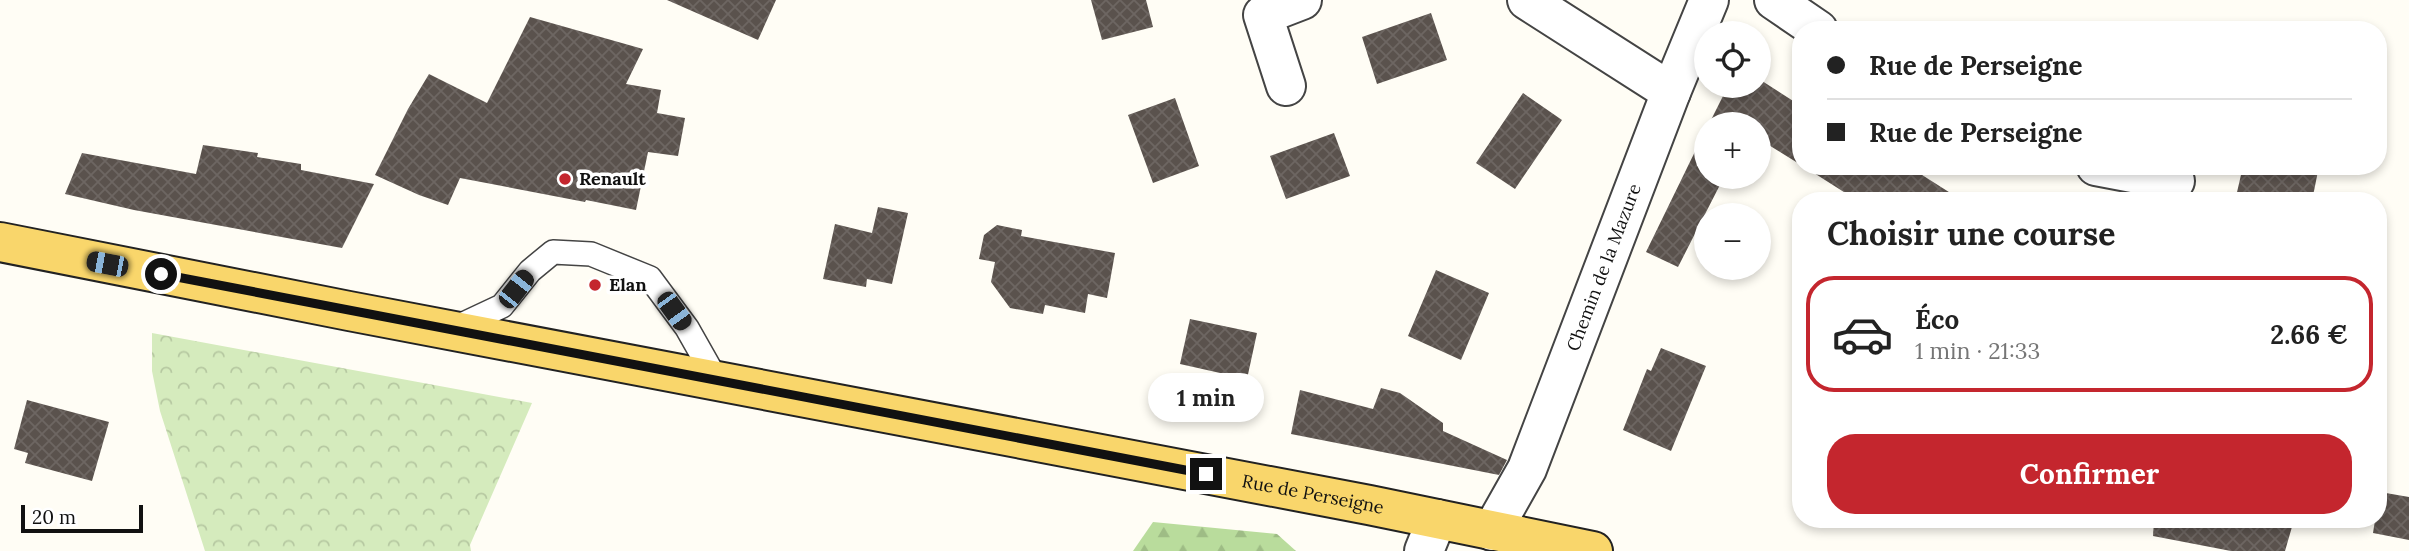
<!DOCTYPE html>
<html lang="fr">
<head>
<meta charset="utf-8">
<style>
	:root { --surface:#fff; --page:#f2f2f2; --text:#222; --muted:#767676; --line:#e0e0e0; --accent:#c4262e }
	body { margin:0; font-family:Lora,serif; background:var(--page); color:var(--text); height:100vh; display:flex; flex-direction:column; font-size:26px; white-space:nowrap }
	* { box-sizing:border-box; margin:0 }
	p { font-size:23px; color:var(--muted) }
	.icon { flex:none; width:38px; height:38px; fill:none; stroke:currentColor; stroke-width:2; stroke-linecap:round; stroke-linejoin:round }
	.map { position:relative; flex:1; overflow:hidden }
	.sheet { position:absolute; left:1792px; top:192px; width:595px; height:336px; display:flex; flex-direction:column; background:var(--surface); border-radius:28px; box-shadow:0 4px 10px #0003 }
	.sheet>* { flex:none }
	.hud { position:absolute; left:1792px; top:21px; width:595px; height:154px; border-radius:28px; box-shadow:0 4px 10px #0003; display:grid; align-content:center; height:154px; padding:0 35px; background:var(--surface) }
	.controls { position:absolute; left:1694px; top:21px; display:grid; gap:14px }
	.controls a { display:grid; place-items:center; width:77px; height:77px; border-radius:50%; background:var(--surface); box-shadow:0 4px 10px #0003; font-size:35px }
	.scale { position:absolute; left:21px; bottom:18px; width:122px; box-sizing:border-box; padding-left:7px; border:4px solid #111; border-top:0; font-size:19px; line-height:24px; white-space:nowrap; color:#111; -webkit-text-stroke:5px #fff; paint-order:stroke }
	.end { position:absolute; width:32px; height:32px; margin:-16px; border:9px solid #111; background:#fff; box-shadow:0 0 0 4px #fff }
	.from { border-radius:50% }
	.bubble { position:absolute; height:49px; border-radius:24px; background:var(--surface); box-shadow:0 4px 10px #0003; font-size:23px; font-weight:700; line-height:49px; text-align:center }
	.car { position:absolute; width:21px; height:42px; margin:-21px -10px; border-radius:9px; box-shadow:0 0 5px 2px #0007; background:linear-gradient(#222 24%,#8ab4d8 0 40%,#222 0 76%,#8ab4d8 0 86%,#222 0) }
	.hud b { display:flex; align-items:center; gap:24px; height:66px; font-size:26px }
	.hud b+b { border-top:2px solid var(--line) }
	.hud i { width:18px; height:18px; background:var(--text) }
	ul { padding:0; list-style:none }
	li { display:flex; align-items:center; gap:21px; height:116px; margin:0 14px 10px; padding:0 21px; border:4px solid transparent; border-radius:28px }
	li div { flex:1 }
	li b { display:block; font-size:26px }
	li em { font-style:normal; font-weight:700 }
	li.selected { border-color:var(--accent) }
	li>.icon { width:63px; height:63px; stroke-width:1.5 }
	h2 { padding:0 35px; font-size:32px; line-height:84px }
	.primary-button { display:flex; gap:14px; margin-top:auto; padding:14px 35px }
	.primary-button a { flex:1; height:80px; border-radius:28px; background:var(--accent); color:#fff; font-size:28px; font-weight:700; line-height:80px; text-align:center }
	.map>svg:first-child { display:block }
	.forest { fill:url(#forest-firs) }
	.park { fill:url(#park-crowns) }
	.building { fill:url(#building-cross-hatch) }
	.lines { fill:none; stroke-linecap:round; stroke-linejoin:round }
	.service-casing { stroke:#444; stroke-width:26 }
	.minor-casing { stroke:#444; stroke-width:42 }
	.primary-casing { stroke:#222; stroke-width:42 }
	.service { stroke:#fff; stroke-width:23 }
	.minor { stroke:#fff; stroke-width:38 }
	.primary { stroke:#f9d66b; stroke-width:38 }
	.route { stroke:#111; stroke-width:9 }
	.poi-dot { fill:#c4262e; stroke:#fff; stroke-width:2.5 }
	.labels { text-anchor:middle; stroke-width:7; stroke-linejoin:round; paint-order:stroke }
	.poi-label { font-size:18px; font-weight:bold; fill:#111; stroke:#fff; text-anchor:start }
	.street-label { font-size:18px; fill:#111; stroke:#fff }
</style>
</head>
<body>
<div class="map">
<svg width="2409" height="551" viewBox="0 0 2409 551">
	<defs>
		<pattern id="forest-firs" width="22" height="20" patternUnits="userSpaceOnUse" patternTransform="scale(1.75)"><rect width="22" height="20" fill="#b9dc9c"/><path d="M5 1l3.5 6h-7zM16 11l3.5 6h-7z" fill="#9ebc85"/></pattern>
		<pattern id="park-crowns" width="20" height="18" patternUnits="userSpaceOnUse" patternTransform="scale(1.75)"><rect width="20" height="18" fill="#d5ebbd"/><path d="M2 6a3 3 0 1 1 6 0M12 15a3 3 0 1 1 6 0" fill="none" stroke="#b6c8a1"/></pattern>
		<pattern id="building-cross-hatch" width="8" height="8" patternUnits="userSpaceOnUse" patternTransform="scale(1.75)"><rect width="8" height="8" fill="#5a524d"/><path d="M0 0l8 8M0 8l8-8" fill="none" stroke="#6d6662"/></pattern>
	</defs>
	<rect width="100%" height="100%" fill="#fffdf5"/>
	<path class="forest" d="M1153,522L1277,534L1296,551H1133Z"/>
	<path class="park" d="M152,333L532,403L470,545L471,551H205L160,411L152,371Z"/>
	<path class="building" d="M667,0H776L758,40Z
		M1091,0H1146L1153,27L1102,40Z
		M1431,13L1447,60L1377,84L1362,37Z
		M530,17L643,49L626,84L661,90L657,113L685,118L678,156L648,152L636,210L586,200L585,202L460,178L448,205L419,195L375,175L408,109L429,74L487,103Z
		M1759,79L1801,106V165L1759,139V124H1709L1728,86H1759Z
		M1523,93L1562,120L1515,189L1476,163Z
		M1175,98L1199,166L1153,183L1128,115Z
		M1706,129V177H1724L1678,267L1646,252Z
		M1334,133L1350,176L1286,199L1270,156Z
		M203,145L258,153L257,157L301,164V170L374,184L342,248L134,210L65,194L82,153L196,174Z
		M1803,166H1908L1963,201H1858Z
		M2243,166H2319L2312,201H2235Z
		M878,207L908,213L892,284L867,279L866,287L823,279L835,224L872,233Z
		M997,225L1022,230L1021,236L1115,253L1107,298L1088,294L1085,313L1045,305L1043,314L1010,308L991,282L995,262L979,259L984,235Z
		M1436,270L1489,293L1461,360L1408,336Z
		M1190,319L1257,333L1247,379L1180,364Z
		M1661,348L1706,366L1671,451L1623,430L1647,369L1651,371Z
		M1381,388L1400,393L1443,423V431L1507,460L1499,475L1291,434L1300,390L1373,409Z
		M27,400L109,422L92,481L25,463L28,453L14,449Z
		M2380,492L2409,497V540L2373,533L2375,520H2378Z
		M2154,520H2294L2285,551H2231L2153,536Z"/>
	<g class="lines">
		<defs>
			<path id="service" d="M453,329L502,306L530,271L553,252L591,254L650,278L687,328L717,381"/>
			<g id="minor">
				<path d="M1527,0L1671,92"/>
				<path d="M1774,0L1818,30"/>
				<path d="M1286,86L1263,15L1302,0"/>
				<path d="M2096,166L2175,181"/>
				<path id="s1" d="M1492,531L1527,469L1671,92L1709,0"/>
				<path d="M1424,551L1437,519"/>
			</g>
			<g id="primary">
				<path id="s2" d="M0,242L349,311L1369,505L1593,551"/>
			</g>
		</defs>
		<use href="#service" class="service-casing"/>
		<use href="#minor" class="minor-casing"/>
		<use href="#primary" class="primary-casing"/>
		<use href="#service" class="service"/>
		<use href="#minor" class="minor"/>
		<use href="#primary" class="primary"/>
	</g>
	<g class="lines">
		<path class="route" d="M161,274L1206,474"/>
	</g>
	<g class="poi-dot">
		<circle cx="565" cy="179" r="7"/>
		<circle cx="595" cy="285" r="7"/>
	</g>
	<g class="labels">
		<g class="poi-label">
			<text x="579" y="185">Renault</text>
			<text x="609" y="291">Elan</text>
		</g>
		<g class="street-label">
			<text dy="6" stroke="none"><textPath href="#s1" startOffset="287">Chemin de la Mazure</textPath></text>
			<text dy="6" stroke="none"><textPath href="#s2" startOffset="1337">Rue de Perseigne</textPath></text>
		</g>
	</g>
</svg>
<div class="controls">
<a><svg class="icon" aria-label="locate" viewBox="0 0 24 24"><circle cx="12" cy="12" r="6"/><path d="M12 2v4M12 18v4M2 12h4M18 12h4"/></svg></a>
<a>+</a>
<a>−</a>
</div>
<div class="scale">20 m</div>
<i class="end from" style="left:161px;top:274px"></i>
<i class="end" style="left:1206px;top:474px"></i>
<div class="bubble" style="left:1148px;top:373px;width:116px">1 min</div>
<i class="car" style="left:107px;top:264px;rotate:281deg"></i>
<i class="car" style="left:516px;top:289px;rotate:38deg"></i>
<i class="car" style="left:674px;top:311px;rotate:144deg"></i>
<div class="hud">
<b><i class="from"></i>Rue de Perseigne</b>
<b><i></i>Rue de Perseigne</b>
</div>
<section class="sheet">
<h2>Choisir une course</h2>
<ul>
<li class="selected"><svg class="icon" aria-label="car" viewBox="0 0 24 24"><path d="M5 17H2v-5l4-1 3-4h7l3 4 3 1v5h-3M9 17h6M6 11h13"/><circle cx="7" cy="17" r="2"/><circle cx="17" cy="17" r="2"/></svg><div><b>Éco</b><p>1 min · 21:33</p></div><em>2.66 €</em></li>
</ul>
<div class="primary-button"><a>Confirmer</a></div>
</section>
</div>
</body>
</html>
